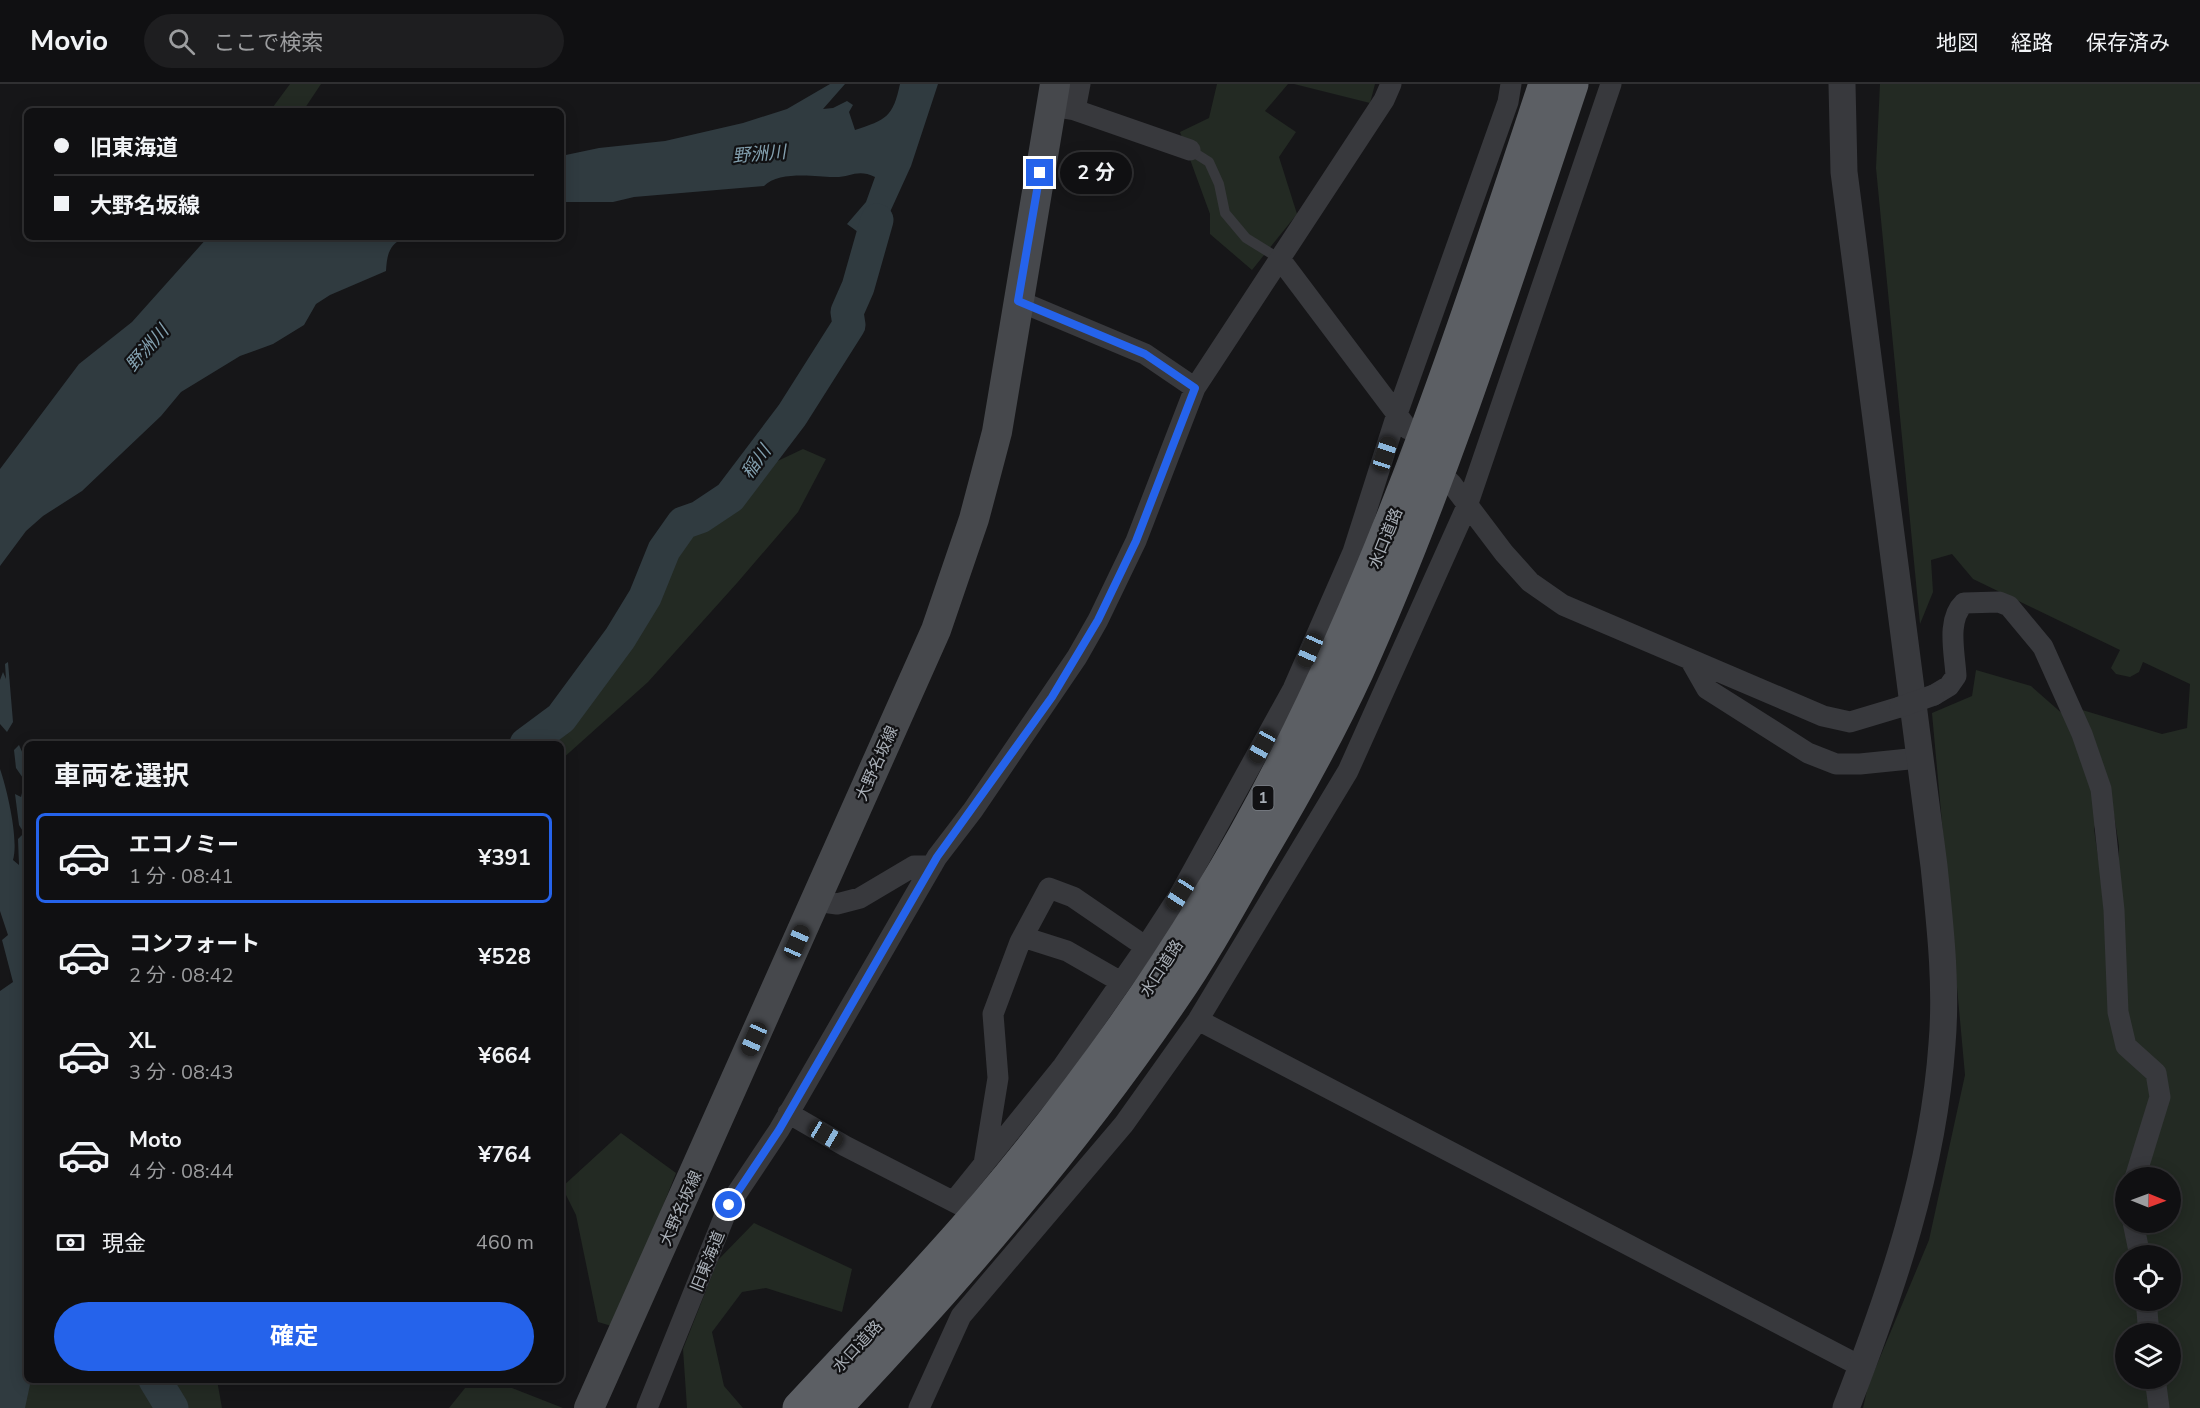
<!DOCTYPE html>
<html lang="ja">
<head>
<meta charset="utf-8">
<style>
	:root { --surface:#101012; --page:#1e1e20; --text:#f1f3f6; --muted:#9c9d9f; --line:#303032; --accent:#2563eb }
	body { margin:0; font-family:"Nunito Sans","Noto Sans JP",sans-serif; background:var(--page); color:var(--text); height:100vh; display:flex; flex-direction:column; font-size:22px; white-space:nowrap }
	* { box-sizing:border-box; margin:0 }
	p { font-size:20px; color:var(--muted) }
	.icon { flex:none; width:33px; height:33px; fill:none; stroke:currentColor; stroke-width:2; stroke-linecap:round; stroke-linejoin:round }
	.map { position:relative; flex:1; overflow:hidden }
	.drawer { position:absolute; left:24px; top:657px; width:540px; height:642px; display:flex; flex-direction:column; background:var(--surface); border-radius:9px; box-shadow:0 3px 15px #0003,0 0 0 2px var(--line) }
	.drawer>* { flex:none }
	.guide { position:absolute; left:24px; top:24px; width:540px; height:132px; border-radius:9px; box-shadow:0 3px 15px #0003,0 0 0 2px var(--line); display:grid; align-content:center; height:132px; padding:0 30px; background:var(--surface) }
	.needle { width:39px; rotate:91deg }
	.tools { position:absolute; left:2115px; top:1083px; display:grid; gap:12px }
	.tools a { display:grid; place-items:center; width:66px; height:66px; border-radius:50%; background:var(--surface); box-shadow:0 3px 15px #0003,0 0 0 2px var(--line); font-size:30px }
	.end { position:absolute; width:27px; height:27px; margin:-14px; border:8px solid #2563eb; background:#fff; box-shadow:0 0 0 3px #fff }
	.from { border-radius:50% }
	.bubble { position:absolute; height:42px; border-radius:21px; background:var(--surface); box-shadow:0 3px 15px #0003,0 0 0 2px var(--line); font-size:20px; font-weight:700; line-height:42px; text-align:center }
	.car { position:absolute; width:18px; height:36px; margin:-18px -9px; border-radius:8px; box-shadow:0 0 4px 2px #0007; background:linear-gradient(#222 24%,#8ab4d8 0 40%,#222 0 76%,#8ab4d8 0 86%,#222 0) }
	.guide b { display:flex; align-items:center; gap:21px; height:57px; font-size:22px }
	.guide b+b { border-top:2px solid var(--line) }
	.guide i { width:15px; height:15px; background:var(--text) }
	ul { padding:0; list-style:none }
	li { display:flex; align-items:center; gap:18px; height:90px; margin:0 12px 9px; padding:0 18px; border:3px solid transparent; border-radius:9px }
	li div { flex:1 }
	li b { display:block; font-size:22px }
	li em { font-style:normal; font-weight:700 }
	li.active { border-color:var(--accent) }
	li>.icon { width:54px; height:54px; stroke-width:1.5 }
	h2 { padding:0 30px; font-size:27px; line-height:72px }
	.pay { display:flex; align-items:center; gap:15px; height:66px; padding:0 30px; font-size:22px }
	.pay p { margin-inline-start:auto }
	.action { display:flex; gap:12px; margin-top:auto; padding:12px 30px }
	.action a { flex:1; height:69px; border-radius:36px; background:var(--accent); color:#fff; font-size:24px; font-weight:700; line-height:69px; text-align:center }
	header { display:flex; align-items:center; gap:36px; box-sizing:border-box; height:84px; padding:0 30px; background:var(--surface); border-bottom:2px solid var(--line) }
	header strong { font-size:28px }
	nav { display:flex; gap:33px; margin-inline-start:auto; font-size:21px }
	.search { width:420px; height:54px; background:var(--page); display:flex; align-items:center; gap:15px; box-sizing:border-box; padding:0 21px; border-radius:33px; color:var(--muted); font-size:22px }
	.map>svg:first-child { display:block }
	.green { fill:#232a23; fill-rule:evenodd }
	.water { fill:#303b40 }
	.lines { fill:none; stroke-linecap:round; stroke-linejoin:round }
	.river { stroke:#303b40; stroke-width:33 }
	.service { stroke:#38393d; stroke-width:10 }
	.minor { stroke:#38393d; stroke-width:21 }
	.tertiary { stroke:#38393d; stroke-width:27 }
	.secondary { stroke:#46484c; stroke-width:30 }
	.trunk { stroke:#5c5f64; stroke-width:33 }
	.minor-bridge { stroke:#38393d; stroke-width:21 }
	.route { stroke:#2563eb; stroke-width:8 }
	.labels { text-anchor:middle; stroke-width:4.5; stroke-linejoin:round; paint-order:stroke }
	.shield { fill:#111113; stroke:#7b8086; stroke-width:1.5 }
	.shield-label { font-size:15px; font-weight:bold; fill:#a9afb7 }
	.street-label { font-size:16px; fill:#a9afb7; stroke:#111113 }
	.water-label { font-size:18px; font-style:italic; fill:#83a0af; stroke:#111113 }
</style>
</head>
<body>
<header>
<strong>Movio</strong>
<div class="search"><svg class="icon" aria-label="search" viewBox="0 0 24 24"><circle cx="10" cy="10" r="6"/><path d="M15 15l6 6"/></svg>ここで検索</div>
<nav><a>地図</a><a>経路</a><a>保存済み</a></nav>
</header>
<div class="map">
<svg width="2200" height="1324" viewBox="0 0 2200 1324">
	<rect width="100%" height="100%" fill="#161618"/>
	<path class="green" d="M290,0H321L303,27H270Z
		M1217,0H1288L1265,27L1296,48L1279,73L1297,130L1252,186L1210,150V130L1180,48L1209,34Z
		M1294,0H1375L1370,19Z
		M1880,0H2200V1324H1863L1868,1302L1929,1156L1965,991L1932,629L1972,612L1976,586L2031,602L2073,639L2101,718L2094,745L2102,801L2118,850L2119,762L2113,725L2079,625L2162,650L2187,644L2190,600L2143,578L2139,588L2130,593L2116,590L2111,584L2120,566L1973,495L1952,470L1931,476L1933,508L1920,540L1876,84ZM2126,1094H2170V1138H2126ZM2126,1172H2170V1216H2126ZM2126,1250H2170V1294H2126Z
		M803,365L826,375L798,428L737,499L648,598L561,676V660H535L593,601L685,451L767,382Z
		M621,1049L676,1089L615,1243L598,1238L576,1131L562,1103Z
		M754,1139L852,1185L842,1228L766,1204L742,1208L712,1248L724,1302L743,1324H687L683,1265L718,1176Z
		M27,1296H137L157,1324H18Z
		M170,1296H217L222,1324H182Z
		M465,1304H512L563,1324H449Z"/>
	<path class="water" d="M830,0H845L823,25L833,24L847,17L853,21L849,28L855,46C886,36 893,33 900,0H938L911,82L864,185L862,151L847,140L866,118L875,93C857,84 850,94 833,93C814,92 778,87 764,102L634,113L613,118H561V72L599,64L665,57L743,39L787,25Z
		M208,153H406C389,160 387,170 386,187L330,211L316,220L304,241L273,260L240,272L181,308L161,332L82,407L43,432L26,447L0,482V385L79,280L132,238Z
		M8,578L13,638L7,648L0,640V596L3,588L6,595L5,580Z
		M19,661L27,679V1296H31L25,1324H0V907L13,898L2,856L8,851L0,827V685C7,705 19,756 13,776L19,781L18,755L24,749L19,741L15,710L21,713L25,697L16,684L14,666Z"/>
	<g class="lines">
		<path class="river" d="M526,660L561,634L620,554L645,513L664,466L683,439L700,433L730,413L792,331L849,241L847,228L858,203L877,136
			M155,1296L172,1324"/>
		<path class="service" d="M1190,66L1209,78L1219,100L1225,129L1246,154L1280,175"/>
		<path class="minor" d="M1063,24L1075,26L1080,0
			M1075,26L1190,66
			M1280,175L1408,345
			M1019,217L1145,270L1195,304
			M1451,399L1504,469L1530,498L1563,521L1823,632L1850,638L1900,623
			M1691,577L1707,605L1808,669L1836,680H1860L1919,674
			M1934,611L1949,602L1956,592C1955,570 1946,536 1964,519L1999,518L2009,522L2043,563L2082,650L2101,705L2114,826L2118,928L2126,962L2156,989L2160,1013L2135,1094
			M815,817L837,820L860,814L914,782H932
			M1023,853L1067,867L1121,898
			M1198,936L1862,1283
			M788,1029L845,1062L964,1123
			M984,1080L998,994L993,930L1020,858L1049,804L1073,813L1146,863
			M954,1117L1063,982L1143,867L1180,810L1293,605L1353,468L1397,330L1508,18L1511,0
			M2133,1138L2140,1172
			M2146,1216L2149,1250
			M2155,1294L2159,1324
			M647,1324L729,1121L779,1046L937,773L973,726L1077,573L1098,536L1136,457L1195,304L1384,16L1391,0
			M919,1324L961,1232L1124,1040L1198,936L1348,687L1467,422L1611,0"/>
		<path class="tertiary" d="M1842,0L1844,88L1934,782C1940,841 1947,901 1942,960C1933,1087 1892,1206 1846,1324"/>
		<path class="secondary" d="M589,1324L936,546L974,435L997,348L1055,0"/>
		<path class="trunk" d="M799,1324C862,1256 927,1190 987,1119C1101,984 1204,835 1284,677C1394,461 1469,229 1545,0
			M835,1324C957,1195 1073,1061 1173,914C1205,868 1232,818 1260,769C1295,710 1329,649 1358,586C1443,397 1506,197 1572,0"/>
		<path class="minor-bridge" d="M1900,623L1934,611"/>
	</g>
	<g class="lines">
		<path class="route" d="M729,1121L779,1046L937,773L1052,613L1098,536L1136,457L1195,304L1145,270L1018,217L1040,89"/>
	</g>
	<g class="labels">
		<rect class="shield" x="1252.5" y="702" width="21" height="24" rx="4.5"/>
		<g class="shield-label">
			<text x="1263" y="719">1</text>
		</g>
		<g class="street-label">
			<text transform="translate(1385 454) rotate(-68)" y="6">水口道路</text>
			<text transform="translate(876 679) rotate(-66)" y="6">大野名坂線</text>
			<text transform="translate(1161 884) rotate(-57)" y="6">水口道路</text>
			<text transform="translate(680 1124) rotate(-66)" y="6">大野名坂線</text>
			<text transform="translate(707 1177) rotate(-68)" y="6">旧東海道</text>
			<text transform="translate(857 1262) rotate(-47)" y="6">水口道路</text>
		</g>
		<g class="water-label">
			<text transform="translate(759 70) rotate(-5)" y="6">野洲川</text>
			<text transform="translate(147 264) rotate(-49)" y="6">野洲川</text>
			<text transform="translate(756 378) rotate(-54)" y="6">稲川</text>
		</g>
	</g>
</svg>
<div class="tools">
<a><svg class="needle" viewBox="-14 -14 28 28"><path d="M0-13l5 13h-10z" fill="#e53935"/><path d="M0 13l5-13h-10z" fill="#9c9d9f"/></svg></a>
<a><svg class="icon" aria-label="locate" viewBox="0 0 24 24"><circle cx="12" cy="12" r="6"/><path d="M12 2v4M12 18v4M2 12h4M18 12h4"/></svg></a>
<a><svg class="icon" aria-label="layers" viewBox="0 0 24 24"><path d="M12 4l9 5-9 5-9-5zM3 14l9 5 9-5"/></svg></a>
</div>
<i class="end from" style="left:729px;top:1121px"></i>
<i class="end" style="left:1040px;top:89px"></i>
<div class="bubble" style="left:1060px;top:68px;width:72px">2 分</div>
<i class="car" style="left:1385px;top:370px;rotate:18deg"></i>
<i class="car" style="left:1310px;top:566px;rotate:204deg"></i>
<i class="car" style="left:1262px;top:662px;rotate:209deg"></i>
<i class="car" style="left:1180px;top:810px;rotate:213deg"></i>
<i class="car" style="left:797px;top:858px;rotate:24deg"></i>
<i class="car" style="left:754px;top:955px;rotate:204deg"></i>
<i class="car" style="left:826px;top:1051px;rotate:120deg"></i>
<div class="guide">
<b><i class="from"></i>旧東海道</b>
<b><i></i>大野名坂線</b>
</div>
<section class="drawer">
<h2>車両を選択</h2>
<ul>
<li class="active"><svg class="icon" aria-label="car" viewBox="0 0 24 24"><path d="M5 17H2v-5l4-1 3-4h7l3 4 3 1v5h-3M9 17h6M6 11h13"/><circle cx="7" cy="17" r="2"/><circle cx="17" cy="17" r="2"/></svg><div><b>エコノミー</b><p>1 分 · 08:41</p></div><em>¥391</em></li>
<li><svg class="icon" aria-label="car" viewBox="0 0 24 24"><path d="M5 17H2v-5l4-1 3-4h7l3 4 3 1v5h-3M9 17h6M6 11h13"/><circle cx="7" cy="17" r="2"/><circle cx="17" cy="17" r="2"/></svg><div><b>コンフォート</b><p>2 分 · 08:42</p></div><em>¥528</em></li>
<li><svg class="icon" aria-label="car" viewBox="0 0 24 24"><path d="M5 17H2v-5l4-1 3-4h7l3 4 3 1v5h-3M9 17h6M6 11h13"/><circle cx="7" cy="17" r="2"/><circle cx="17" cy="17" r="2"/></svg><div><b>XL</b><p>3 分 · 08:43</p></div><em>¥664</em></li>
<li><svg class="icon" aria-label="car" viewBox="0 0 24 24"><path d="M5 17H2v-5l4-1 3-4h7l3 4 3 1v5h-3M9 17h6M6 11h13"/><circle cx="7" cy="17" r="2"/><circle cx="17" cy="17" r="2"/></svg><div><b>Moto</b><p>4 分 · 08:44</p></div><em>¥764</em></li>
</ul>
<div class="pay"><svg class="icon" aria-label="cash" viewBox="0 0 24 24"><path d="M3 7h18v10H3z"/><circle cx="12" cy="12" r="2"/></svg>現金<p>460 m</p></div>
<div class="action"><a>確定</a></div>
</section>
</div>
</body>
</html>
